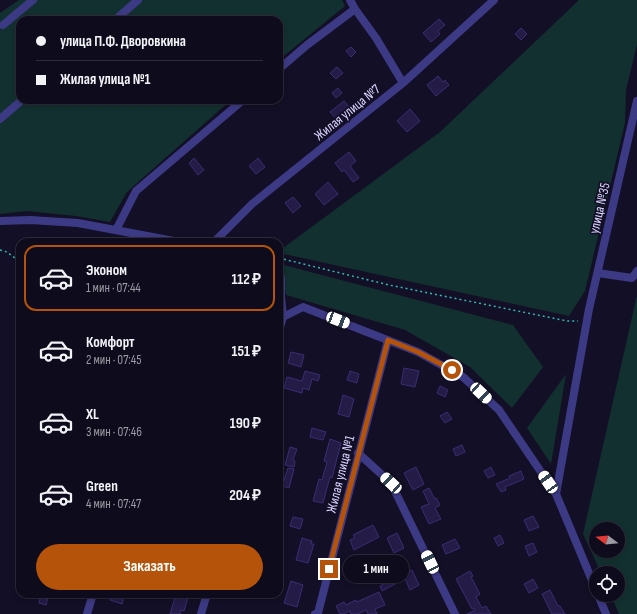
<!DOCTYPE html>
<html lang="ru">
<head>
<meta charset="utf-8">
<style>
	:root { --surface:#0e0b1c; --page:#1c1929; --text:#f1f3f6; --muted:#9b9ba3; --line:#2e2b3b; --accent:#b45309 }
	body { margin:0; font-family:"Sofia Sans Condensed",sans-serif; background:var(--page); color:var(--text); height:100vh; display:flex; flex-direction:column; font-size:15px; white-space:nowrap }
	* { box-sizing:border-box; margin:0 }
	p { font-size:13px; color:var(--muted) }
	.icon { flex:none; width:22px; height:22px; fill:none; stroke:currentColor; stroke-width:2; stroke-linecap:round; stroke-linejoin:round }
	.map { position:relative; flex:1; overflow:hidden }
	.panel { position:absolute; left:16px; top:238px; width:267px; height:360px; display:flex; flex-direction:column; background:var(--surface); border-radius:12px; box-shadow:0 2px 6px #0003,0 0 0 1px var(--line) }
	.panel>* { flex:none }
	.guide { position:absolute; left:16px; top:16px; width:267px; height:88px; border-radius:12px; box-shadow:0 2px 6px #0003,0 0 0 1px var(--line); display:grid; align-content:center; height:88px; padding:0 20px; background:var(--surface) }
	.needle { width:26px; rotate:286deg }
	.buttons { position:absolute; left:589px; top:522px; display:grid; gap:8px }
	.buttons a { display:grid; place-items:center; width:36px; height:36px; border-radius:50%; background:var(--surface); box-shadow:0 2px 6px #0003,0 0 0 1px var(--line); font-size:20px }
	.end { position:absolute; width:18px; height:18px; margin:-9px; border:5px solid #b45309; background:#fff; box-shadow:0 0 0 2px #fff }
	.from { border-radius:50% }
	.bubble { position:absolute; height:28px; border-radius:14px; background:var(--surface); box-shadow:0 2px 6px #0003,0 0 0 1px var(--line); font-size:13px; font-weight:700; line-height:28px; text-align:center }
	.car { position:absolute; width:12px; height:24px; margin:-12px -6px; border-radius:5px; box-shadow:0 0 3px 1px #0007; background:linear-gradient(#fff 24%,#345 0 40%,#fff 0 76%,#345 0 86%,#fff 0) }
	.guide b { display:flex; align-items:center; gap:14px; height:38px; font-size:15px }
	.guide b+b { border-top:1px solid var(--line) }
	.guide i { width:10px; height:10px; background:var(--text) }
	ul { padding:7px 0 0; list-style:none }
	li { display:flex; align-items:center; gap:12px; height:66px; margin:0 8px 6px; padding:0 12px; border:2px solid transparent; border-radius:12px }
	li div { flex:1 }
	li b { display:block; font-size:15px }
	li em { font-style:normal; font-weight:700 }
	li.selected { border-color:var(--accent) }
	li>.icon { width:36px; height:36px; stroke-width:1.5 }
	.cta { display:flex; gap:8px; margin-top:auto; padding:8px 20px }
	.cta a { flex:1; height:46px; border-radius:24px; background:var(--accent); color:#fff; font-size:16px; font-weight:700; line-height:46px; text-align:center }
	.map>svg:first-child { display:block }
	.green { fill:#12302f; fill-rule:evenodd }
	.building { fill:#241b47; stroke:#3b2d73 }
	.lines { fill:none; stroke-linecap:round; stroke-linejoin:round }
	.path { stroke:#2fb8b0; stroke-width:1.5; stroke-dasharray:2 3; stroke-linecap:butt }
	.minor { stroke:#3d3a85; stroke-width:8 }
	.route { stroke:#b45309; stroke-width:5 }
	.labels { text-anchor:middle; stroke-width:3.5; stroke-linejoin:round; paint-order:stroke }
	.street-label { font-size:14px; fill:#d9d4ff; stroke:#130f26 }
</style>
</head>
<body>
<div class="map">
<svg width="637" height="614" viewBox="0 0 637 614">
	<rect width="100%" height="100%" fill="#130f26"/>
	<path class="green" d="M19,0H342L345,6L279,60V20H20V100H231L127,192L110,222L76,216L27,211L0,214V13Z
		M579,0H637V45L626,90L625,123L585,291L569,316L279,253V251L440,132Z
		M280,264L513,325L543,367L512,408L470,367L405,330L286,295Z
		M637,295V614H619L611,595H618V573H601L583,534ZM596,529H618V551H596Z
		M566,374L551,464L527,428Z"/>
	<path class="building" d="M439,19L445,25L438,31L440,34L431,42L423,33Z
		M521,28L527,34L521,40L515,34Z
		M351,47L356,52L351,57L346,51Z
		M337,67L343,73L336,79L330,73Z
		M438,76L443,82L445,80L449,85L436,96L427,85Z
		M338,88L342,93L336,98L332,93Z
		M344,101L352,110L339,122L330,112Z
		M410,109L420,121L407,132L397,121Z
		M349,152L356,161L350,166L359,178L353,182L344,170L342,172L335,163Z
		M194,158L204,170L198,175L189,163Z
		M258,158L265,167L256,174L249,166Z
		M328,182L338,194L324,205L315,194Z
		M293,197L301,206L293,213L285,203Z
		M291,352L304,355L301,367L288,363Z
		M404,368L419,371L415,387L401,384Z
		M305,371L320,375L318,381L312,379L309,390L303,388L302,393L284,388L287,377L302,381Z
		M350,371L359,374L357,383L347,380Z
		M440,386L448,390L445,397L437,393Z
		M343,395L354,399L349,417L338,414Z
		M447,412L452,419L445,423L440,416Z
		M312,428L326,432L323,440L310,437Z
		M330,439L341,443L332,478L330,477L323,503L313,501L319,479L322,480L327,462L324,461Z
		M462,445L465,452L456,456L453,449Z
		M290,447L297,449L293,460L295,461L294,467L285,465Z
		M416,467L424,484L413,490L404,473Z
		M491,467L495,475L488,478L484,471Z
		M288,468L294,469L289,488L282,486Z
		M521,471L524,479L505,487L506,490L501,492L496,484L510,478L509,476Z
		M429,488L435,499L436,498L440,505L435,508L441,519L429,524L421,507L429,504L423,491Z
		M533,516L539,527L529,531L524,520Z
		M293,517L303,519L300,529L290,526Z
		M373,525L379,537L354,550L350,540L355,538L353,535Z
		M397,533L404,548L394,553L387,538Z
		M500,535L504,543L498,546L494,538Z
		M302,538L312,541L311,544H314L308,563L296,560Z
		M455,539L460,548L446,554L442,545Z
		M533,543L537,552L529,556L525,546Z
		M412,570L419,585L410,590L403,574Z
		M470,571L473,576L471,577L480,594L476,597L482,608L486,606L491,614H467L475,610L474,608L472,609L456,579Z
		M395,578L397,583L382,591L380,586Z
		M533,579L538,588L529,593L524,584Z
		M291,581L303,585L297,607L284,603Z
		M550,590L558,606H560L565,614H552L542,594Z
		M379,592L385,605L375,609L377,614H368L366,610L358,614H351L350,611L343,614H340L336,606L344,602L346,605L356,600L357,602Z
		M41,594H49L46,605L39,603Z
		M111,594H125L122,604L110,600Z
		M176,594H189L184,611L181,610L180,614H170Z"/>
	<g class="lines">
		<path class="path" d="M0,250L7,252L20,262
			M279,259H283L389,285L567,321H578"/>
		<path class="minor" d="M350,0L355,9L376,38L403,83
			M115,20L138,0
			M3,25L33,0
			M279,69L307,45L355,9
			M0,119L22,100
			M0,221L30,220L78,223L179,242
			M116,230L136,191L243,100
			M214,242L252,204L403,83L494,0
			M598,273L632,278L637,271
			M279,275L281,278V296L283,317L279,331
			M283,317L303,307L418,352L463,377L499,410L556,494L596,590
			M358,453L391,483L455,614
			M556,494L589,309L637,101
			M598,595L606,614
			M87,614L93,594
			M201,614L207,594
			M315,614L318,613L388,340"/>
	</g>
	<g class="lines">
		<path class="route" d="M329,569L388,340L418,352L452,370"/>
	</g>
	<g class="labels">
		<g class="street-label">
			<text transform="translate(347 112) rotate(-39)" y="5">Жилая улица №7</text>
			<text transform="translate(599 208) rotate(-77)" y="5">улица №35</text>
			<text transform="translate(340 474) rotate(-76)" y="5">Жилая улица №1</text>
		</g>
	</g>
</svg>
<div class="buttons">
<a><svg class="needle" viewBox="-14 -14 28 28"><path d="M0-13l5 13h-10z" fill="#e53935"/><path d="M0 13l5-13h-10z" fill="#9b9ba3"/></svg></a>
<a><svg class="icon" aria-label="locate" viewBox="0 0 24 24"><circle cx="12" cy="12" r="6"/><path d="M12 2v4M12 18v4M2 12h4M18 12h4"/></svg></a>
</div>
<i class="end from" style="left:452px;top:370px"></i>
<i class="end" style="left:329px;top:569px"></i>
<div class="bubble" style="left:343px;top:555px;width:66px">1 мин</div>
<i class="car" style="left:338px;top:320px;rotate:111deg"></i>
<i class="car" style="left:481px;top:393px;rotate:133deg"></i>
<i class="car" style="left:548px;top:482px;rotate:326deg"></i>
<i class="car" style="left:391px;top:483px;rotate:313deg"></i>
<i class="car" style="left:430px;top:562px;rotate:334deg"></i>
<div class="guide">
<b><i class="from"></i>улица П.Ф. Дворовкина</b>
<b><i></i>Жилая улица №1</b>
</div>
<section class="panel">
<ul>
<li class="selected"><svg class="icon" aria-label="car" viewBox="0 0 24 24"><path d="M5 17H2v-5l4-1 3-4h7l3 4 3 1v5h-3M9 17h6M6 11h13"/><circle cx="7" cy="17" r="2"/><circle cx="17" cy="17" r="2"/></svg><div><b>Эконом</b><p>1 мин · 07:44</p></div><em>112 ₽</em></li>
<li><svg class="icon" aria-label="car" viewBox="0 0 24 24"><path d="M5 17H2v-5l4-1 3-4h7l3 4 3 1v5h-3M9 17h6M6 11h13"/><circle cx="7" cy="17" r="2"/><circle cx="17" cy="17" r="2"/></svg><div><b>Комфорт</b><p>2 мин · 07:45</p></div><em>151 ₽</em></li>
<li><svg class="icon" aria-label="car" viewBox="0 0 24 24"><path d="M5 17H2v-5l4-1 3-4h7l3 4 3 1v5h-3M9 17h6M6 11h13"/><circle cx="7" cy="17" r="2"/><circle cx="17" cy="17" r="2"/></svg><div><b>XL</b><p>3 мин · 07:46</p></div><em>190 ₽</em></li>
<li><svg class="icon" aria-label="car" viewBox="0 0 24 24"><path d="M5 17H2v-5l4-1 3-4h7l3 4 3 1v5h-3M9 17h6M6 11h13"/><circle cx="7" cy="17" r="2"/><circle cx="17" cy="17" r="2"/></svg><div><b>Green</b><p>4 мин · 07:47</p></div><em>204 ₽</em></li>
</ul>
<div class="cta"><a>Заказать</a></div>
</section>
</div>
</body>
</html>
